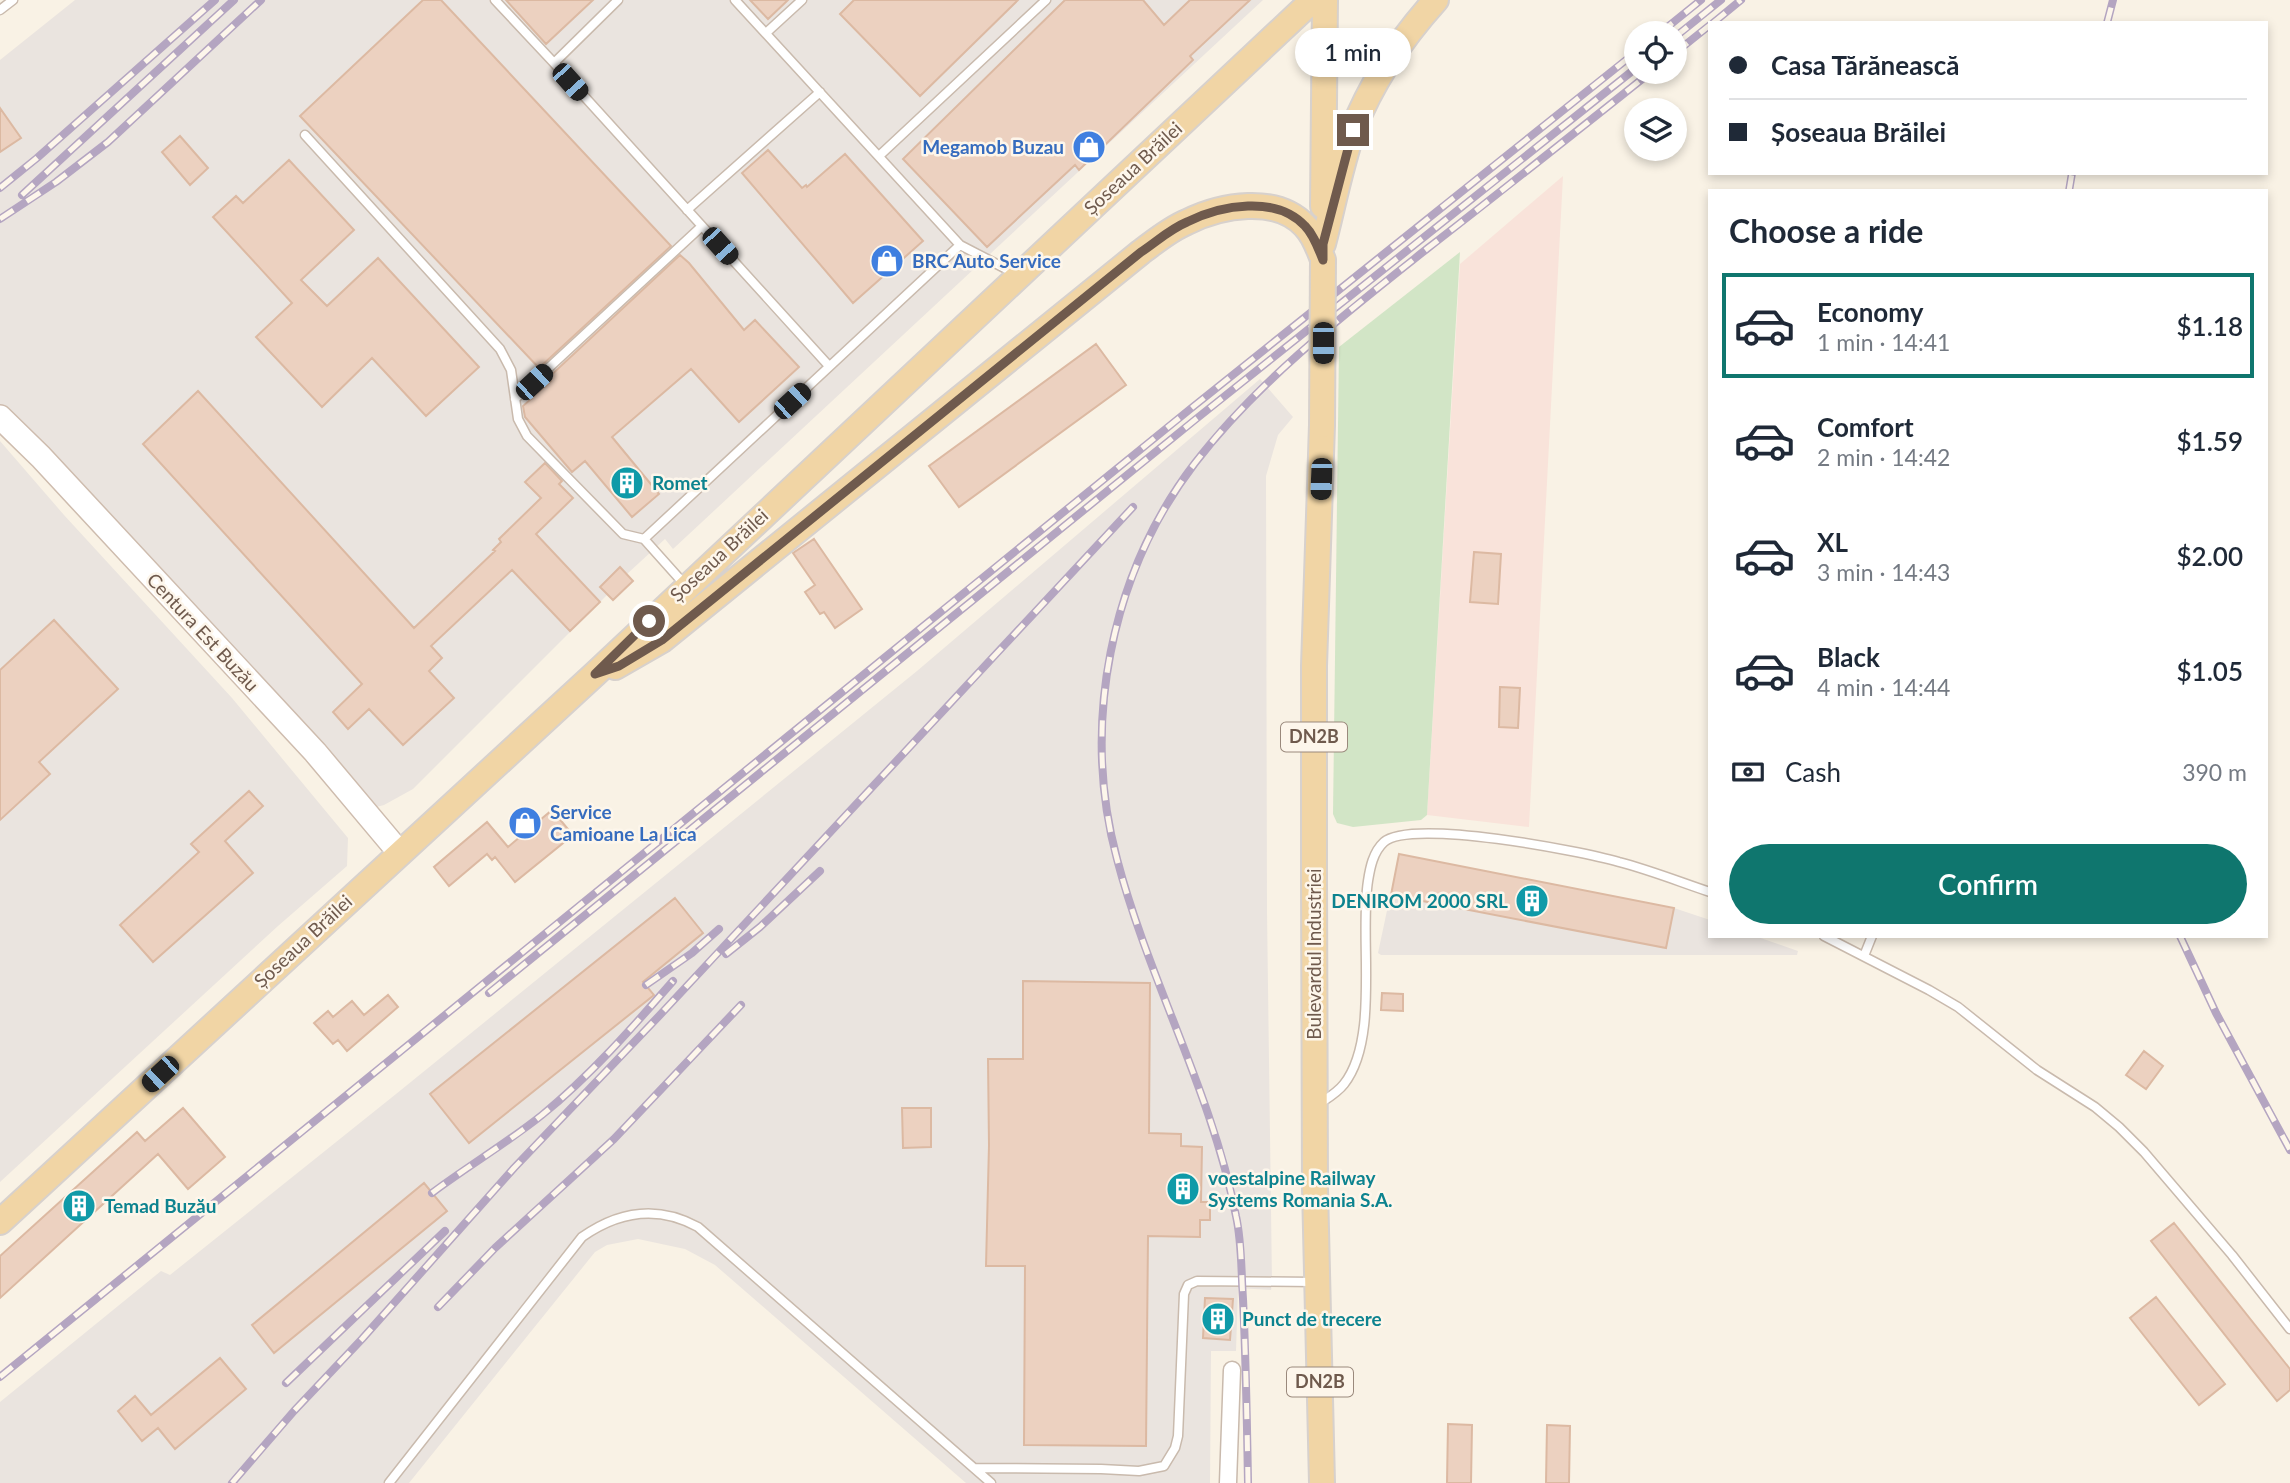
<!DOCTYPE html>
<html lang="en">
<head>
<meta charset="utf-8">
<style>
	:root { --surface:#fff; --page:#f6f6f7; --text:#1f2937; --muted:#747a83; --line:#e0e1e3; --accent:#0f766e }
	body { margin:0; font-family:Lato,sans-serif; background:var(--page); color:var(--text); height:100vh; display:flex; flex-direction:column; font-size:26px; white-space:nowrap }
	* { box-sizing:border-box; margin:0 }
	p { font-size:23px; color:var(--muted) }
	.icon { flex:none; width:38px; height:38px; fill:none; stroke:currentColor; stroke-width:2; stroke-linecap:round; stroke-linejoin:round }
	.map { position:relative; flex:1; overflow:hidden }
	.details { position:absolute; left:1708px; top:189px; width:560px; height:749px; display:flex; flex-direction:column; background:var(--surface); border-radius:0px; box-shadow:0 4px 10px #0003 }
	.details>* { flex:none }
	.hud { position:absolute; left:1708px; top:21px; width:560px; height:154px; border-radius:0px; box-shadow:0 4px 10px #0003; display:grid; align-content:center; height:154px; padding:0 21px; background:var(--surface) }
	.buttons { position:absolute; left:1624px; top:21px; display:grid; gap:14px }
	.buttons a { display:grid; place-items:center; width:63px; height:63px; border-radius:50%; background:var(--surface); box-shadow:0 4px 10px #0003; font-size:35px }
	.end { position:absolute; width:32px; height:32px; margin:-16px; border:9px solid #6f5a4d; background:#fff; box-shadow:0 0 0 4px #fff }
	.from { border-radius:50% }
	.bubble { position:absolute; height:49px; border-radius:24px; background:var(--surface); box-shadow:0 4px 10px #0003; font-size:23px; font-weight:600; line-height:49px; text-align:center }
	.car { position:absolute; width:21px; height:42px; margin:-21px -10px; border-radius:9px; box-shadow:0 0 5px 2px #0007; background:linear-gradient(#222 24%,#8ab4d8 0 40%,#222 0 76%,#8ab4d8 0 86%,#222 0) }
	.hud b { display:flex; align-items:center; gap:24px; height:66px; font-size:26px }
	.hud b+b { border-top:2px solid var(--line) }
	.hud i { width:18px; height:18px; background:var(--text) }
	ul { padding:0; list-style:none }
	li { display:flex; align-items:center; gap:21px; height:105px; margin:0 14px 10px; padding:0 7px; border:4px solid transparent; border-radius:0px }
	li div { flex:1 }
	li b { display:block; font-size:26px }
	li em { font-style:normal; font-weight:600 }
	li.current { border-color:var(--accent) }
	li>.icon { width:63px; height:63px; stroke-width:1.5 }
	h2 { padding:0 21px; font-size:32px; line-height:84px }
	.pay { display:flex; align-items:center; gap:18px; height:77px; padding:0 21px; font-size:26px }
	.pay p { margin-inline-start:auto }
	.action { display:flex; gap:14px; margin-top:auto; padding:14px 21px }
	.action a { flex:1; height:80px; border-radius:42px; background:var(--accent); color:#fff; font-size:28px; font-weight:600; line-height:80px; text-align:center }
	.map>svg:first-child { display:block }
	.commercial { fill:#f9e3da }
	.industrial { fill:#eae4df }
	.green { fill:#d2e5c6 }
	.building { fill:#ecd1c0; stroke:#dcb9a2; stroke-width:2 }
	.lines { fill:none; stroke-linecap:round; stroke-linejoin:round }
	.service-casing { stroke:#c9baad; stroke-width:11 }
	.minor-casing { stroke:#c9baad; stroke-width:19 }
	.secondary-casing { stroke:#cebcae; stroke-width:26 }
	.primary-casing { stroke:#d7d1cd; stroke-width:28 }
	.service { stroke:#fff; stroke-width:8 }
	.minor { stroke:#fff; stroke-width:16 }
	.secondary { stroke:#fff; stroke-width:23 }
	.primary { stroke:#f1d5a5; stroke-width:24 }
	.rail-casing { stroke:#b4a5c1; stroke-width:8 }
	.rail { stroke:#fdf6eb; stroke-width:5; stroke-dasharray:16; stroke-linecap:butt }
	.primary-bridge-casing { stroke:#d7d1cd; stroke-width:28; stroke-linecap:butt }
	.primary-bridge { stroke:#f1d5a5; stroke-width:24 }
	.route { stroke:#6f5a4d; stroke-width:9 }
	.labels { text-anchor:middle; stroke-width:5; stroke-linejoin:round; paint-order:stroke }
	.shield { fill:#fdf6eb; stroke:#9a897c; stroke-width:2 }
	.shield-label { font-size:18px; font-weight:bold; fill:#6f5a4d }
	.shop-label { font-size:19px; font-weight:bold; fill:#366cbe; stroke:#fdf6eb; text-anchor:start }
	.street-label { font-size:19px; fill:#6f5a4d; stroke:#fdf6eb }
	.culture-label { font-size:19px; font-weight:bold; fill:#0d838f; stroke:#fdf6eb; text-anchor:start }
</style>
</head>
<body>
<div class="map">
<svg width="2290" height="1483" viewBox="0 0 2290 1483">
	<rect width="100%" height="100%" fill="#f9f2e5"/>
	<path class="commercial" d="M1563,176L1529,827L1427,815L1460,264Z"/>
	<path class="industrial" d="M75,0H1263L673,549L665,539L627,574L633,581L613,600L607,595L413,789L384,805L361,811L0,420V60Z
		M1260,379L1293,417L1278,435L1266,476L1267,912L1272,1283L1271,1290L1238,1288L1236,1351H1211L1210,1483H966L715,1265L685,1249L638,1239L607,1245L595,1252L409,1483H0V1402L161,1271L170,1275L401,1090L917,671Z
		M0,441L64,515L232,698L348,838L347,866L278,926L0,1182Z
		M1399,854L1674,908L1710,920V936H1755L1798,951L1797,955H1381L1378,953Z"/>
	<path class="green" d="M1460,252L1427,815L1421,820L1353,827L1337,823L1333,814L1339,347Z"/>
	<path class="building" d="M423,0H441L671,246L539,368L300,116Z
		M506,0H593L546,44Z
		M750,0H788L768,19Z
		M854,0H1018L920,96L840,14Z
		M1065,0H1143L1164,25L1190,0H1250L1190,56L1193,60L1079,170L1075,165L987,247L903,159Z
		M0,108L21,138L0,152Z
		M180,136L208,168L190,185L162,152Z
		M768,150L802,188L806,185L807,187L845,154L923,241L853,303L742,173Z
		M289,160L354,230L301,280L327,306L378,258L479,367L426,416L372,358L322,407L256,337L292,303L213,217L236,196L243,203Z
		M680,255L689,263L744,330L755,320L799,367L739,422L691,369L612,437L659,494L632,517L585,461L572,472L525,417L523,406L551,381L548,378Z
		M1096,344L1126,385L959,507L929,466Z
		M198,391L414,628L495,551L493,550L501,542L499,539L541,498L525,482L545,463L562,481L559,484L573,498L536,534L600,602L570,631L512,570L431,646L442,658L429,671L454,698L403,745L369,709L348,729L333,712L362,684L143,444Z
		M814,539L862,609L835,628L824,612L820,614L805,592L815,585L793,553Z
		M1474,552L1501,554L1498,604L1470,602Z
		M620,567L633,581L613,600L600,587Z
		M54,620L118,689L39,762L50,774L0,820V670Z
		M1500,687L1520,688L1518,728L1499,727Z
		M249,791L263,806L225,841L253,873L153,962L120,925L199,852L191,844Z
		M552,810L573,835L515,882L495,857L492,860L487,854L449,886L434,867L487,822L508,847Z
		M1399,854L1674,908L1666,948L1391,895Z
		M675,898L703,933L643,982L654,995L469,1143L430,1094Z
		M1023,981L1150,983L1149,1133L1181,1134V1146L1202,1147L1201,1202H1210V1220H1200V1237L1148,1236L1146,1446L1024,1445L1025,1266H986L989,1145L988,1059H1023Z
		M1382,993L1403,994V1011L1381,1010Z
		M388,995L398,1007L347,1051L338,1040L333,1044L314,1023L328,1011L333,1017L352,1001L364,1015Z
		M2144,1051L2163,1066L2146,1089L2126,1075Z
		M183,1108L225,1157L188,1189L158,1154L0,1298V1256L137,1132L145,1141Z
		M902,1108H931V1147L903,1148Z
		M424,1183L447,1211L274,1353L252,1325Z
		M2174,1223L2290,1369V1390L2277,1401L2151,1241Z
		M2156,1297L2225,1384L2199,1405L2130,1318Z
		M1205,1298L1233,1299L1230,1340L1203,1338Z
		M220,1358L246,1389L175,1449L158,1428L142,1441L118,1411L135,1396L151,1415Z
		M1448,1424L1472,1425L1471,1483H1447Z
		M1547,1425L1570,1426L1569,1483H1546Z"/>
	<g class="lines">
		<defs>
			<path id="service" d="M495,0L554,63
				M618,0L554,63L829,366
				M735,0L960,245L1016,274
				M0,10L13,0
				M766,33L802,0
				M305,135L500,349L511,370L518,419L527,436L623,534L644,539
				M879,156L1046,0
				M687,210L820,92
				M515,399L702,226
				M686,586L644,539L960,245
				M1824,936L1929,990L1958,1007L2037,1070L2095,1107L2119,1127L2144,1152L2232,1255L2290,1329
				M1864,956L1872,936
				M1319,1104C1328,1098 1338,1092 1344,1084C1380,1038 1359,938 1368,881C1370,868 1373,852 1384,842C1411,818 1581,851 1619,862C1650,870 1680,882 1710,892
				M974,1468L1101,1469L1139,1471L1164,1466L1175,1448L1178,1436L1184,1294L1188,1285L1197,1281L1315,1282
				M389,1483L582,1237C619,1211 658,1205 698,1227L991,1483"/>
			<path id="minor" d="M1228,1483L1232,1370"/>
			<path id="secondary" d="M0,417L41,457L315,752L399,852"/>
			<path id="primary" d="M1323,206L1325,0
				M1323,244C1333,206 1340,167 1353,130C1372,81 1401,39 1436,0
				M615,667L662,640L1141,252C1156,241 1170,229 1187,222C1221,205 1276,195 1305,226C1314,235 1319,249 1323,260
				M0,1222L595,674L1313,0
				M1322,1483L1315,1188L1314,877V666L1322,425"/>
		</defs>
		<use href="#service" class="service-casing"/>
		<use href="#minor" class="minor-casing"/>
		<use href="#secondary" class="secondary-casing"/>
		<use href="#primary" class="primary-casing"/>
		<use href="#service" class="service"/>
		<use href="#minor" class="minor"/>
		<use href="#secondary" class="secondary"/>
		<use href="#primary" class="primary"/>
		<defs>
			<path id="rail" d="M1713,23L1741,0
				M2107,23L2113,0
				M1660,33L1701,0
				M1675,37L1721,0
				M1675,53L1710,25
				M0,188L37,158L215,0
				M2069,191L2072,173
				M22,195L234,0
				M0,219L56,182L108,142L261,0
				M2180,936L2216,1013L2290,1150
				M726,954L760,927L820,871
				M646,985L692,953L719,929
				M489,993L1196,419L1636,68
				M432,1193C468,1166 507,1143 542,1115C591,1075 632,1028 673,981
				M438,1307L495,1248L614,1139L741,1005
				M0,1377L1189,410L1636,52
				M286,1383L445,1231
				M232,1483L294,1411L362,1339L514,1168L659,1016L1133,507
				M1248,1483C1247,1422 1246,1360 1243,1299C1241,1271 1242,1243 1236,1216C1212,1092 1149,981 1117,859C1081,725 1110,574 1195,463C1259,380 1346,313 1428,248C1503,190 1577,131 1651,72"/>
		</defs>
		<use href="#rail" class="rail-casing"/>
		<use href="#rail" class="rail"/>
		<defs>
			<path id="primary-bridge" d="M1322,425L1323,260"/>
		</defs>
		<use href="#primary-bridge" class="primary-bridge-casing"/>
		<use href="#primary-bridge" class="primary-bridge"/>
	</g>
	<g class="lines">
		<path class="route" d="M649,621L595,674L619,666L662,640L1141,252C1156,242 1170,229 1187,222C1221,205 1276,195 1305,226C1314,235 1318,248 1323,260V244L1353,130"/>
	</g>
	<defs>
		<symbol id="shop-disc" viewBox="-11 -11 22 22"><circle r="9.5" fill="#3f7fe0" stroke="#fdf6eb"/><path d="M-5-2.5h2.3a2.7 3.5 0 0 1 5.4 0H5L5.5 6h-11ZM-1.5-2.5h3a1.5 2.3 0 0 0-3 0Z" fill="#fff"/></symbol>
		<symbol id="building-disc" viewBox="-11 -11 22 22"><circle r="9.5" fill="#0f9aa8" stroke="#fdf6eb"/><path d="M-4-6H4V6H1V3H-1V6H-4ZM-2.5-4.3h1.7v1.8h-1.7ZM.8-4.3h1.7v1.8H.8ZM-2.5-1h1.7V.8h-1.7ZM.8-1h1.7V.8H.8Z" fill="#fff"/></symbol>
	</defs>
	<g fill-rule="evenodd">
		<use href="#shop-disc" x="1070" y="128" width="38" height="38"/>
		<use href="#shop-disc" x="868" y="242" width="38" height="38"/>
		<use href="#building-disc" x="608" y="464" width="38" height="38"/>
		<use href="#shop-disc" x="506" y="804" width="38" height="38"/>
		<use href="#building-disc" x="1513" y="882" width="38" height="38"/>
		<use href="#building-disc" x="1164" y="1170" width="38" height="38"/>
		<use href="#building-disc" x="60" y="1187" width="38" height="38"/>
		<use href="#building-disc" x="1199" y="1300" width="38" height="38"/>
	</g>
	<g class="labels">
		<g class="shield">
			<rect x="1281" y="722.5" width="66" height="29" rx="5"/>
			<rect x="1287" y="1367.5" width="66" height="29" rx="5"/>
		</g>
		<g class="shield-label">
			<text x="1314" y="743">DN2B</text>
			<text x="1320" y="1388">DN2B</text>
		</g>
		<g class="shop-label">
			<text x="1064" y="154" text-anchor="end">Megamob Buzau</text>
			<text x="912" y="268">BRC Auto Service</text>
			<text x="550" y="819">Service<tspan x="550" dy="22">Camioane La Lica</tspan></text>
		</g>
		<g class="street-label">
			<text transform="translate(1133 168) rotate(-43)" y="7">Șoseaua Brăilei</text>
			<text transform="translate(719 555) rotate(-43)" y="7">Șoseaua Brăilei</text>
			<text transform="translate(203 632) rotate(47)" y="7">Centura Est Buzău</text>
			<text transform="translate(303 941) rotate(-43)" y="7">Șoseaua Brăilei</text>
			<text transform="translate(1314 954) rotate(-90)" y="7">Bulevardul Industriei</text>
		</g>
		<g class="culture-label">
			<text x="652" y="490">Romet</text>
			<text x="1508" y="908" text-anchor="end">DENIROM 2000 SRL</text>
			<text x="1208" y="1185">voestalpine Railway<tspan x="1208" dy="22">Systems Romania S.A.</tspan></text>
			<text x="104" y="1213">Temad Buzău</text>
			<text x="1242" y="1326">Punct de trecere</text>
		</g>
	</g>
</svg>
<div class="buttons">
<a><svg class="icon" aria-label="locate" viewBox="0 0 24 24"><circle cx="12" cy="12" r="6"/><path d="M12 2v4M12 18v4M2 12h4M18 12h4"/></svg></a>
<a><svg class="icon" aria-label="layers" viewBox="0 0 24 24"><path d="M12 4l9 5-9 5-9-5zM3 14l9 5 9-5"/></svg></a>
</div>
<i class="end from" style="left:649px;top:621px"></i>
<i class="end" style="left:1353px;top:130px"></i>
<div class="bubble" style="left:1295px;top:28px;width:116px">1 min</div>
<i class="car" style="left:570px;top:82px;rotate:138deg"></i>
<i class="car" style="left:720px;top:246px;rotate:138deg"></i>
<i class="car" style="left:1323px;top:343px;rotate:180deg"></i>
<i class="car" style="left:534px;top:382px;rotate:47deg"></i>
<i class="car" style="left:792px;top:401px;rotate:47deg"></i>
<i class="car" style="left:1321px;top:479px;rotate:182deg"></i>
<i class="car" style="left:160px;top:1074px;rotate:227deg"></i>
<div class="hud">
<b><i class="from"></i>Casa Tărănească</b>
<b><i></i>Șoseaua Brăilei</b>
</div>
<section class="details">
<h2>Choose a ride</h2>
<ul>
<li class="current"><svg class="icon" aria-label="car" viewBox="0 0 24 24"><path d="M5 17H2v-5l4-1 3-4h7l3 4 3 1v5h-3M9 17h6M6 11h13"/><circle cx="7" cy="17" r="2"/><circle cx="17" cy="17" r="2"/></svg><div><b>Economy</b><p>1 min · 14:41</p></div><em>$1.18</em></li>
<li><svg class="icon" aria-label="car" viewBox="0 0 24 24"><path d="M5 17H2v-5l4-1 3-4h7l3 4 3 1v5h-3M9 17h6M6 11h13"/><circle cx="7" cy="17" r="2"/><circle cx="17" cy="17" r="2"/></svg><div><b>Comfort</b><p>2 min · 14:42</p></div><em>$1.59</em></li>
<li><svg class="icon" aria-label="car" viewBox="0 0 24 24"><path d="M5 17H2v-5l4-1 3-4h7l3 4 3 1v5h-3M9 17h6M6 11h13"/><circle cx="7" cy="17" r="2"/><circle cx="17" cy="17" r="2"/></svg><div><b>XL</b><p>3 min · 14:43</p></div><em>$2.00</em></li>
<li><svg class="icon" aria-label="car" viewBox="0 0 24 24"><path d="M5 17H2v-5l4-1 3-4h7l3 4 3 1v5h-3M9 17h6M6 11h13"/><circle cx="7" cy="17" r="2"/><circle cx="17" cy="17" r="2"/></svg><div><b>Black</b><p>4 min · 14:44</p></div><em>$1.05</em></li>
</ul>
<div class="pay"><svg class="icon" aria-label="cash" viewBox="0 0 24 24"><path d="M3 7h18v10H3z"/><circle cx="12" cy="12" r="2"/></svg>Cash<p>390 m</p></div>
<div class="action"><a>Confirm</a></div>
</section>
</div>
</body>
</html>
